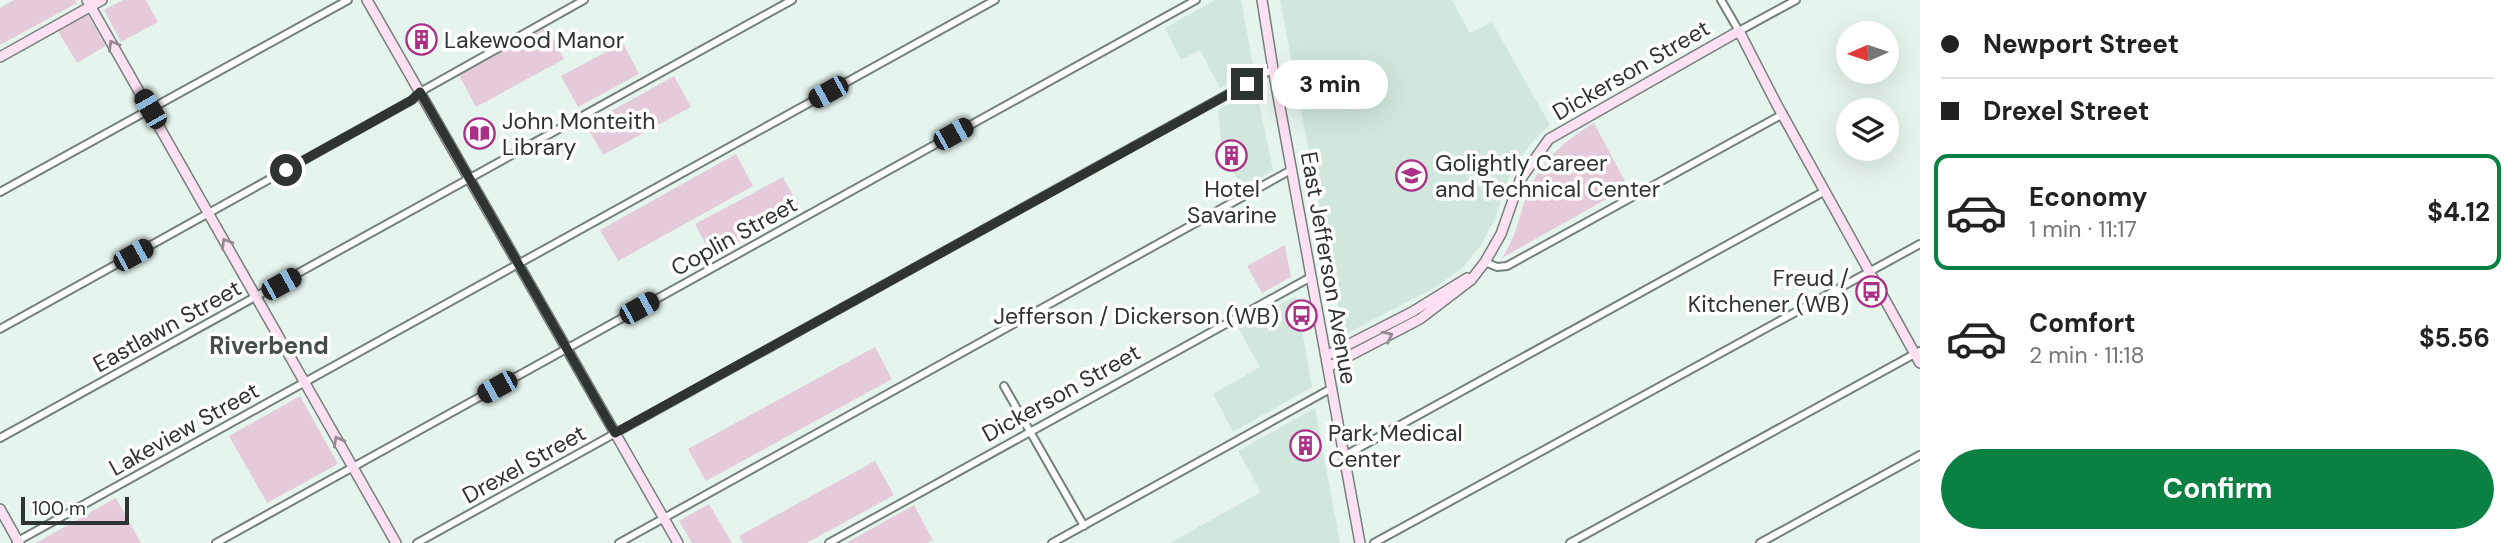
<!DOCTYPE html>
<html lang="en">
<head>
<meta charset="utf-8">
<style>
	:root { --surface:#fff; --page:#f6f6f6; --text:#222; --muted:#767676; --line:#e0e0e0; --accent:#0b8043 }
	body { margin:0; font-family:"DM Sans",sans-serif; background:var(--page); color:var(--text); height:100vh; display:flex; flex-direction:column; font-size:26px; white-space:nowrap }
	* { box-sizing:border-box; margin:0 }
	p { font-size:23px; color:var(--muted) }
	.icon { flex:none; width:38px; height:38px; fill:none; stroke:currentColor; stroke-width:2; stroke-linecap:round; stroke-linejoin:round }
	.map { position:relative; flex:1; overflow:hidden }
	.details { display:flex; flex-direction:column; background:var(--surface); width:595px }
	.details>* { flex:none }
	.top-card { display:grid; align-content:center; height:154px; padding:0 21px; background:var(--surface) }
	.needle { width:46px; rotate:267deg }
	.tools { position:absolute; left:1836px; top:21px; display:grid; gap:14px }
	.tools a { display:grid; place-items:center; width:63px; height:63px; border-radius:50%; background:var(--surface); box-shadow:0 7px 28px #0002; font-size:35px }
	.scale { position:absolute; left:21px; bottom:18px; width:108px; box-sizing:border-box; padding-left:7px; border:4px solid #2e3431; border-top:0; font-size:19px; line-height:24px; white-space:nowrap; color:#2e3431; -webkit-text-stroke:5px #fff; paint-order:stroke }
	.end { position:absolute; width:32px; height:32px; margin:-16px; border:9px solid #2e3431; background:#fff; box-shadow:0 0 0 4px #fff }
	.from { border-radius:50% }
	.bubble { position:absolute; height:49px; border-radius:24px; background:var(--surface); box-shadow:0 7px 28px #0002; font-size:23px; font-weight:700; line-height:49px; text-align:center }
	.car { position:absolute; width:21px; height:42px; margin:-21px -10px; border-radius:9px; box-shadow:0 0 5px 2px #0007; background:linear-gradient(#222 24%,#8ab4d8 0 40%,#222 0 76%,#8ab4d8 0 86%,#222 0) }
	.top-card b { display:flex; align-items:center; gap:24px; height:66px; font-size:26px }
	.top-card b+b { border-top:2px solid var(--line) }
	.top-card i { width:18px; height:18px; background:var(--text) }
	ul { padding:0; list-style:none }
	li { display:flex; align-items:center; gap:21px; height:116px; margin:0 14px 10px; padding:0 7px; border:4px solid transparent; border-radius:14px }
	li div { flex:1 }
	li b { display:block; font-size:26px }
	li em { font-style:normal; font-weight:700 }
	li.active { border-color:var(--accent) }
	li>.icon { width:63px; height:63px; stroke-width:1.5 }
	.button { display:flex; gap:14px; margin-top:auto; padding:14px 21px }
	.button a { flex:1; height:80px; border-radius:42px; background:var(--accent); color:#fff; font-size:28px; font-weight:700; line-height:80px; text-align:center }
	main { display:flex; flex:1; min-height:0 }
	.map>svg:first-child { display:block }
	.built { fill:#d1e7dd }
	.green { fill:#e5cbda }
	.lines { fill:none; stroke-linecap:round; stroke-linejoin:round }
	.street-casing { stroke:#74807b; stroke-width:10 }
	.secondary-casing { stroke:#74807b; stroke-width:12 }
	.street { stroke:#fff; stroke-width:6 }
	.secondary { stroke:#fde1f2; stroke-width:9 }
	.oneway { stroke:#968a92 }
	.route { stroke:#2e3431; stroke-width:9 }
	.labels { text-anchor:middle; stroke-width:7; stroke-linejoin:round; paint-order:stroke }
	.poi-label { font-size:23px; fill:#2e3431; stroke:#fff; text-anchor:start }
	.street-label { font-size:23px; fill:#2e3431; stroke:#fff }
	.neighbourhood-label { font-size:24px; font-weight:bold; fill:#434f4a; stroke:#fff }
</style>
</head>
<body>
<main>
<div class="map">
<svg width="1920" height="543" viewBox="0 0 1920 543">
	<rect width="100%" height="100%" fill="#e5f4ed"/>
	<path class="built" d="M1215,0H1241L1254,70L1220,88L1200,50L1181,60L1165,28Z
		M1280,0H1452L1470,33L1492,22L1550,125L1533,141L1514,167L1506,185L1495,219L1481,245L1463,267L1436,287L1344,335Z
		M1256,90L1273,170L1242,188L1222,149L1218,110Z
		M1296,296L1312,387L1233,432L1213,394L1260,367L1238,328Z
		M1315,408L1340,543H1170L1261,492L1238,451Z"/>
	<path class="green" d="M14,0H75L77,3L0,45V8Z
		M123,0H146L158,22L121,42L104,10Z
		M87,14L106,46L77,63L58,31Z
		M547,27L564,59L476,107L459,75Z
		M623,43L639,74L578,107L561,76Z
		M674,76L691,107L603,155L586,125Z
		M1594,123L1628,187L1502,258C1514,240 1518,223 1524,203C1535,166 1562,142 1594,123Z
		M736,154L753,186L618,261L600,230Z
		M783,177L800,208L712,256L695,224Z
		M1285,245L1291,277L1262,293L1247,266Z
		M875,347L892,379L706,481L688,449Z
		M300,396L338,464L267,503L229,436Z
		M875,461L894,495L807,543H743L739,536Z
		M116,498L141,543H36Z
		M709,504L732,543H692L679,521Z
		M914,505L933,540L927,543H846Z"/>
	<g class="lines">
		<defs>
			<path id="street" d="M1721,0L1739,31L1796,0
				M0,192L348,0
				M1485,262L1497,267L1507,266L1783,114
				M0,329L412,100L420,92L584,0
				M1004,386L1084,526
				M0,438L792,0
				M1344,456L1825,191
				M16,542L995,0
				M216,543L1196,0
				M417,543L1273,69
				M619,543L1291,170
				M829,543L1311,277
				M1052,543L1332,388
				M1374,543L1920,244
				M1570,543L1920,351
				M1760,543L1920,455"/>
			<path id="secondary" d="M87,0L396,543
				M367,0L678,543
				M1262,0L1273,69L1360,543
				M0,57L102,0
				M1326,356L1412,312L1467,278
				M1328,367L1420,319L1471,280L1485,262L1501,234L1520,180L1549,139L1739,31L1777,105L1920,363
				M0,509L19,543"/>
		</defs>
		<use href="#street" class="street-casing"/>
		<use href="#secondary" class="secondary-casing"/>
		<use href="#street" class="street"/>
		<use href="#secondary" class="secondary"/>
	</g>
	<defs><path id="oneway-chevron" d="M-2-3.5L2.5 0L-2 3.5" fill="none" stroke-width="1.6" stroke-linecap="round" stroke-linejoin="round" transform="scale(1.75)"/></defs>
	<g class="oneway">
		<use href="#oneway-chevron" transform="translate(113 45) rotate(-120)"/>
		<use href="#oneway-chevron" transform="translate(226 243) rotate(-120)"/>
		<use href="#oneway-chevron" transform="translate(1388 336) rotate(-27)"/>
		<use href="#oneway-chevron" transform="translate(338 441) rotate(-119)"/>
	</g>
	<g class="lines">
		<path class="route" d="M286,170L412,100L420,92L615,433L1247,84"/>
	</g>
	<defs>
		<symbol id="building-ring" viewBox="-11 -11 22 22"><circle r="9.5" fill="#fff" stroke="#aa3185" stroke-width="1.5"/><path d="M-4-6H4V6H1V3H-1V6H-4ZM-2.5-4.3h1.7v1.8h-1.7ZM.8-4.3h1.7v1.8H.8ZM-2.5-1h1.7V.8h-1.7ZM.8-1h1.7V.8H.8Z" fill="#aa3185"/></symbol>
		<symbol id="library-ring" viewBox="-11 -11 22 22"><circle r="9.5" fill="#fff" stroke="#aa3185" stroke-width="1.5"/><path d="M-6-4Q-3-5.5-.7-3.5V5Q-3 3-6 4ZM6-4Q3-5.5 .7-3.5V5Q3 3 6 4Z" fill="#aa3185"/></symbol>
		<symbol id="school-ring" viewBox="-11 -11 22 22"><circle r="9.5" fill="#fff" stroke="#aa3185" stroke-width="1.5"/><path d="M0-5L7-2L0 1L-7-2ZM-4 1L0 2.5L4 1V4Q0 6-4 4Z" fill="#aa3185"/></symbol>
		<symbol id="bus-ring" viewBox="-11 -11 22 22"><circle r="9.5" fill="#fff" stroke="#aa3185" stroke-width="1.5"/><path d="M-5-6H5V4H4V6H2V4H-2V6H-4V4H-5ZM-3.5-4V0h7V-4ZM-3.5 1.2v1.5H-2V1.2ZM2 1.2v1.5H3.5V1.2Z" fill="#aa3185"/></symbol>
	</defs>
	<g fill-rule="evenodd">
		<use href="#building-ring" x="404" y="22" width="35" height="35"/>
		<use href="#library-ring" x="462" y="116" width="35" height="35"/>
		<use href="#building-ring" x="1214" y="138" width="35" height="35"/>
		<use href="#school-ring" x="1394" y="158" width="35" height="35"/>
		<use href="#bus-ring" x="1854" y="274" width="35" height="35"/>
		<use href="#bus-ring" x="1284" y="298" width="35" height="35"/>
		<use href="#building-ring" x="1288" y="428" width="35" height="35"/>
	</g>
	<g class="labels">
		<g class="poi-label">
			<text x="444" y="48">Lakewood Manor</text>
			<text x="502" y="129">John Monteith<tspan x="502" dy="26">Library</tspan></text>
			<text x="1435" y="171">Golightly Career<tspan x="1435" dy="26">and Technical Center</tspan></text>
			<text x="1232" y="197" text-anchor="middle">Hotel<tspan x="1232" dy="26">Savarine</tspan></text>
			<text x="1849" y="286" text-anchor="end">Freud /<tspan x="1849" dy="26">Kitchener (WB)</tspan></text>
			<text x="1279" y="324" text-anchor="end">Jefferson / Dickerson (WB)</text>
			<text x="1328" y="441">Park Medical<tspan x="1328" dy="26">Center</tspan></text>
		</g>
		<g class="street-label">
			<text transform="translate(1631 70) rotate(-30)" y="8">Dickerson Street</text>
			<text transform="translate(734 236) rotate(-29)" y="8">Coplin Street</text>
			<text transform="translate(1329 268) rotate(80)" y="8">East Jefferson Avenue</text>
			<text transform="translate(167 326) rotate(-29)" y="8">Eastlawn Street</text>
			<text transform="translate(1061 393) rotate(-29)" y="8">Dickerson Street</text>
			<text transform="translate(184 429) rotate(-29)" y="8">Lakeview Street</text>
			<text transform="translate(524 464) rotate(-29)" y="8">Drexel Street</text>
		</g>
		<g class="neighbourhood-label">
			<text x="269" y="354">Riverbend</text>
		</g>
	</g>
</svg>
<div class="tools">
<a><svg class="needle" viewBox="-14 -14 28 28"><path d="M0-13l5 13h-10z" fill="#e53935"/><path d="M0 13l5-13h-10z" fill="#767676"/></svg></a>
<a><svg class="icon" aria-label="layers" viewBox="0 0 24 24"><path d="M12 4l9 5-9 5-9-5zM3 14l9 5 9-5"/></svg></a>
</div>
<div class="scale">100 m</div>
<i class="end from" style="left:286px;top:170px"></i>
<i class="end" style="left:1247px;top:84px"></i>
<div class="bubble" style="left:1272px;top:60px;width:116px">3 min</div>
<i class="car" style="left:828px;top:92px;rotate:241deg"></i>
<i class="car" style="left:150px;top:109px;rotate:330deg"></i>
<i class="car" style="left:953px;top:134px;rotate:61deg"></i>
<i class="car" style="left:133px;top:255px;rotate:61deg"></i>
<i class="car" style="left:281px;top:284px;rotate:61deg"></i>
<i class="car" style="left:639px;top:308px;rotate:61deg"></i>
<i class="car" style="left:497px;top:387px;rotate:241deg"></i>
</div>
<section class="details">
<div class="top-card">
<b><i class="from"></i>Newport Street</b>
<b><i></i>Drexel Street</b>
</div>
<ul>
<li class="active"><svg class="icon" aria-label="car" viewBox="0 0 24 24"><path d="M5 17H2v-5l4-1 3-4h7l3 4 3 1v5h-3M9 17h6M6 11h13"/><circle cx="7" cy="17" r="2"/><circle cx="17" cy="17" r="2"/></svg><div><b>Economy</b><p>1 min · 11:17</p></div><em>$4.12</em></li>
<li><svg class="icon" aria-label="car" viewBox="0 0 24 24"><path d="M5 17H2v-5l4-1 3-4h7l3 4 3 1v5h-3M9 17h6M6 11h13"/><circle cx="7" cy="17" r="2"/><circle cx="17" cy="17" r="2"/></svg><div><b>Comfort</b><p>2 min · 11:18</p></div><em>$5.56</em></li>
</ul>
<div class="button"><a>Confirm</a></div>
</section>
</main>
</body>
</html>
